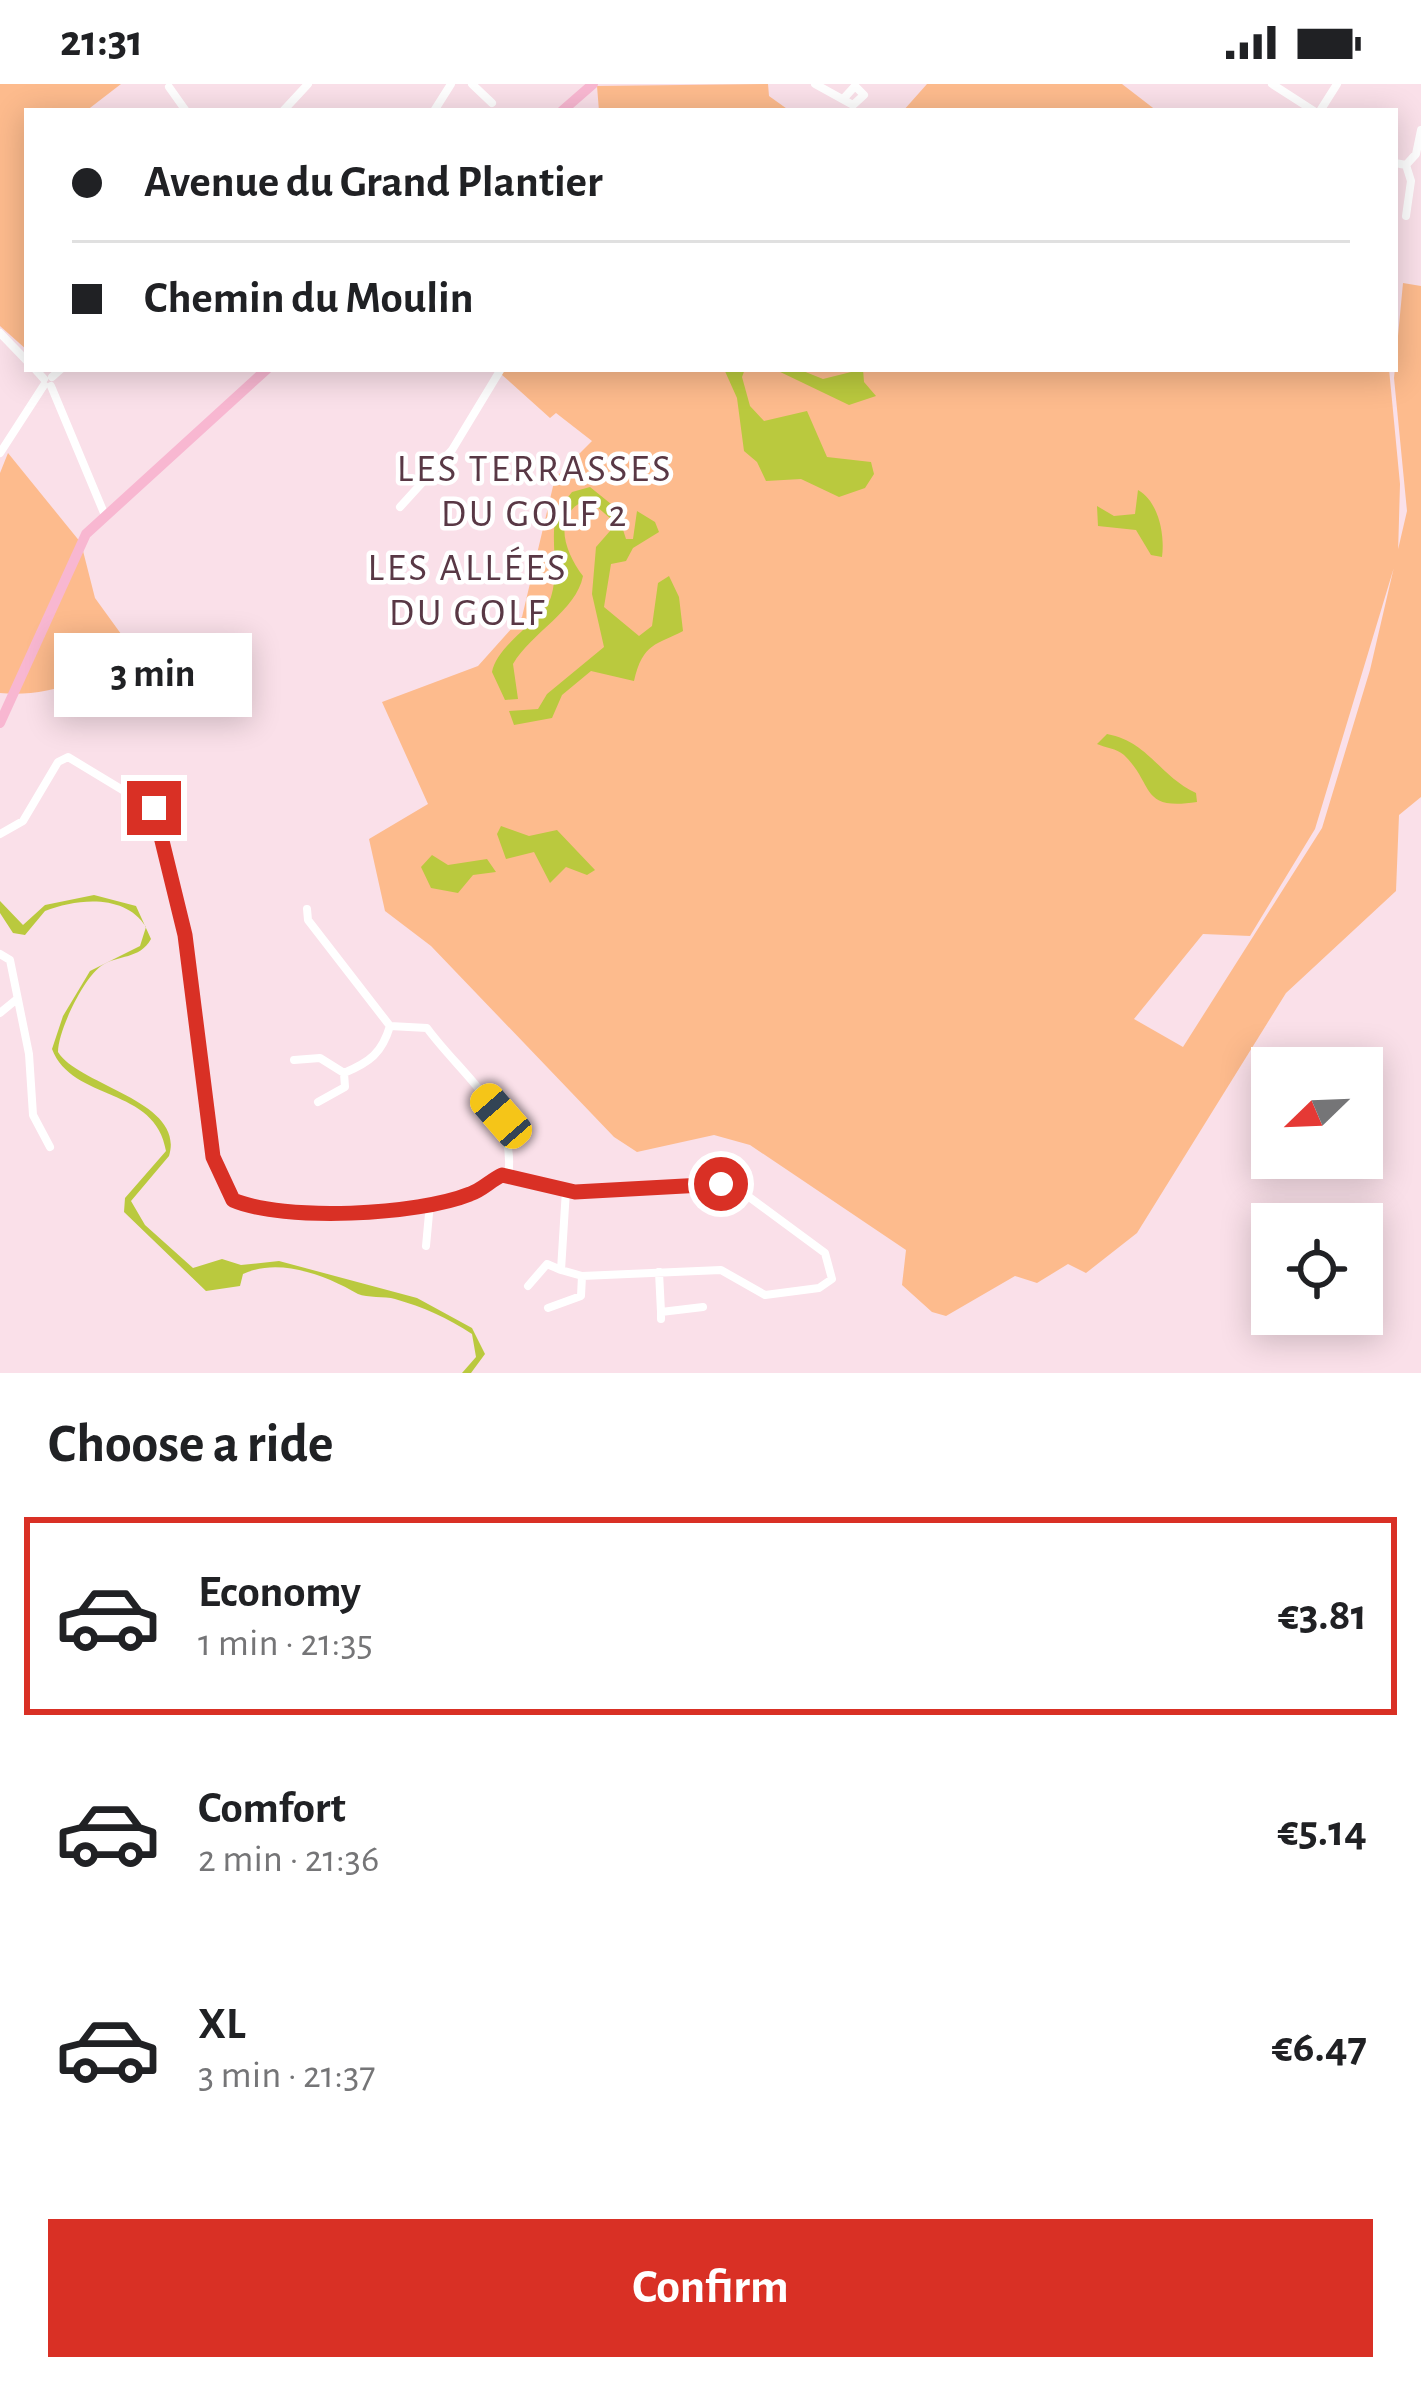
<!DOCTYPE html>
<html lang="en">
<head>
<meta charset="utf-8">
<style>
	:root { --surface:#fff; --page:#f2f2f2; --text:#202124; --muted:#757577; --line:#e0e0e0; --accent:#d93025 }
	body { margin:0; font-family:"Alegreya Sans",sans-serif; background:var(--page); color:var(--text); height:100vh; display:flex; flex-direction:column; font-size:45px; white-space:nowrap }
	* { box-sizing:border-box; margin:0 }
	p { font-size:39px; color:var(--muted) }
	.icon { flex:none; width:66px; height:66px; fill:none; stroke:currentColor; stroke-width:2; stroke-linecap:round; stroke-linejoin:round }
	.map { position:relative; height:1289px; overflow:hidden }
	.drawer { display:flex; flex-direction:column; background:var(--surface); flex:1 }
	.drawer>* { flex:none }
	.hud { position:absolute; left:24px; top:24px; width:1374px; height:264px; border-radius:0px; box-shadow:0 6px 30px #0003; display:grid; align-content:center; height:264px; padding:0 48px; background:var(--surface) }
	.needle { width:78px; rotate:247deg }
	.tools { position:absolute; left:1251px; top:963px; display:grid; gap:24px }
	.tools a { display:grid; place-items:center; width:132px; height:132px; border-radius:0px; background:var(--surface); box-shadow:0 6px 30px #0003; font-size:60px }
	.end { position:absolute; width:54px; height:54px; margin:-27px; border:15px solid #d93025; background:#fff; box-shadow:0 0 0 6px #fff }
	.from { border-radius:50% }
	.bubble { position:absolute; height:84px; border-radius:0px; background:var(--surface); box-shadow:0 6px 30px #0003; font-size:39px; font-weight:600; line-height:84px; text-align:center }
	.car { position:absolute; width:36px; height:72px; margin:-36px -18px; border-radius:15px; box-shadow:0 0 9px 3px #0007; background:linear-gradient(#f5c518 24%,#345 0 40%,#f5c518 0 76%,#345 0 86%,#f5c518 0) }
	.hud b { display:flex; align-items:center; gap:42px; height:114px; font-size:45px }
	.hud b+b { border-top:3px solid var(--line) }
	.hud i { width:30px; height:30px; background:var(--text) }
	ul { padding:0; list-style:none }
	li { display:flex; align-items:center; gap:36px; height:198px; margin:0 24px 18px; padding:0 24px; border:6px solid transparent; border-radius:0px }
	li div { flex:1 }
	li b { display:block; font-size:45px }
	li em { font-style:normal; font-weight:600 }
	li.selected { border-color:var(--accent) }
	li>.icon { width:108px; height:108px; stroke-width:1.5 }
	h2 { padding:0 48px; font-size:54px; line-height:144px }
	.cta { display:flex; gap:24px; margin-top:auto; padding:24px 48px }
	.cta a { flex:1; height:138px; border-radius:0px; background:var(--accent); color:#fff; font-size:48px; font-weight:600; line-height:138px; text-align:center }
	.status { display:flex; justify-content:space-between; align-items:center; height:84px; padding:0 60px; background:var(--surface); direction:ltr }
	.status svg { height:33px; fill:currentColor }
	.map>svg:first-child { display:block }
	.green { fill:#fdbb8d }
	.water { fill:#bac93e }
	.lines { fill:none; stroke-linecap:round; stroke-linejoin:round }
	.minor { stroke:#fff; stroke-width:8 }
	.major { stroke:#f8b7d1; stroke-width:10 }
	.route { stroke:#d93025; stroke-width:15 }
	.labels { text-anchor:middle; stroke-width:9; stroke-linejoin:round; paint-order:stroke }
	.neighbourhood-label { font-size:39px; letter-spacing:3px; fill:#593845; stroke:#fff }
</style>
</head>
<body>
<div class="status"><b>21:31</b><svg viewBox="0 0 49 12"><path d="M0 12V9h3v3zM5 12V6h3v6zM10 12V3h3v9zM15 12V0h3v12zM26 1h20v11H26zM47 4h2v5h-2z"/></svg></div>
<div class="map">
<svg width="1421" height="1289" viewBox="0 0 1421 1289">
	<rect width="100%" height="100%" fill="#fae0e9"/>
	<path class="green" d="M0,0H121L86,27H27V266L0,242Z
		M768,0L769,12L790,27H599L597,2Z
		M927,0H1122L1157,27H903Z
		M1403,199L1421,202V713L1399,731L1396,807L1286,909L1137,1149L1086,1189L1068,1180L1037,1199L1015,1192L946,1232L932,1228L902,1201L906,1166L750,1061L714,1051L637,1068L614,1053L431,862L385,827L369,755L428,720L382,618L478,582L522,533L555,394L592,357L556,329L550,334L501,290L506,285H1389L1400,400L1398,470L1315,745L1250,852L1203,850L1134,935L1183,963L1322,744L1370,586L1407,427L1394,294Z
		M8,369L81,459L95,514L129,561C102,596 44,614 0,609V389Z"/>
	<path class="water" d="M724,285H745L742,293L750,322L764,337L807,327L827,373L871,378L874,390L865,404L839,413L801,395L766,397L757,378L744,367L737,314Z
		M774,285H798L823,295L863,285L864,298L876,312L849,321Z
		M590,403L616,424L626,455H633L637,427L655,438L659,448L633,464L626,477L611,480L604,523L639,552L652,542L658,499L669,492L679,513L683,547C657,561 643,558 634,597L591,587L562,611L552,634L514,641L509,627L538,625L547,610L604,563L592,510L596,463L610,447L611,435L588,415C551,429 564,467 583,492C576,527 532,548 513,580L518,615L505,616L492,588C497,560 544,535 551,513C560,484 549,455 557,427L572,408Z
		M1138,406C1159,418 1165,451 1162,473L1151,471L1136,446L1098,442L1097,422L1114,432L1135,430Z
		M1107,650C1149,658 1158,691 1196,709L1197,718C1139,727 1155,701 1124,671C1116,664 1106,664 1097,660Z
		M501,742L529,752L557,746L595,786L587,791L566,783L550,799L534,768L506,775L497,750Z
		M432,771L448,781L487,775L496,788L473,791L458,809L431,804L421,783Z
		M94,811L136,822L151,855C139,876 119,870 101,882C83,895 58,947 58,968C79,1002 186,1017 169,1072L131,1117L145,1141L193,1184L222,1175L241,1181L279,1177L417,1214L472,1244L485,1270L471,1289H462L476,1273L472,1250C448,1234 423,1223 395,1215C385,1212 367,1214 358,1210C327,1192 280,1173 243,1190L240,1202L206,1207L124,1128L125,1114L166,1067C156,1002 72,1018 52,965L63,932L90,887L140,862L146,843C126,810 78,814 45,827L25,851L13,849L0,829V817L23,841L45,821Z"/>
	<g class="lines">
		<path class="minor" d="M472,0L492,19
			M815,0L853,21L864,11L855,2L845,13
			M1272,0L1314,27
			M169,3L186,27
			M283,27L308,0
			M434,27L451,0
			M1320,27L1337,0
			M1395,79L1406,81L1416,70L1421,46
			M1406,81L1411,97L1406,132
			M0,249L27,277
			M35,285L44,295
			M52,293L61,285
			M51,302L104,429
			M0,369L44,301
			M400,423L452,366L501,285
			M0,750L23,737L58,678L68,673L154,725L185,851L213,1073L233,1116L291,1126L364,1127L455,1115L502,1091L566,1106L575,1108L721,1100L737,1104L825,1169L832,1195L819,1204L765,1211L721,1186L582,1192L561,1186L566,1106
			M307,825L308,836L390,942L427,944C462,992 518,1028 508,1093
			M0,870L10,876L29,970L33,1031L50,1063
			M0,929L17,915
			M294,976L320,974L344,989C370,978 382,969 390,942
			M318,1018L345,1003L344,989
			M426,1162L430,1119
			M659,1188L661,1228
			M528,1202L547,1180L561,1186
			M548,1224L581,1212L582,1192
			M661,1235V1228L703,1223"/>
		<path class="major" d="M562,27L593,0
			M0,639L86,450L267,285"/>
	</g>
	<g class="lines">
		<path class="route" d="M154,724L185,851L213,1073L233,1116C284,1138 418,1131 470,1110C482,1106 491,1096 502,1091L575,1108L721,1100"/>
	</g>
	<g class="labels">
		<g class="neighbourhood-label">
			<text x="535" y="397">LES TERRASSES<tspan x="535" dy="45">DU GOLF 2</tspan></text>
			<text x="468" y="496">LES ALLÉES<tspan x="468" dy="45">DU GOLF</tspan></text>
		</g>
	</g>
</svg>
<div class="tools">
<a><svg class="needle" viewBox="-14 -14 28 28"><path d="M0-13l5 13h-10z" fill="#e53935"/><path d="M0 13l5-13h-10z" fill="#757577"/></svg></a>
<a><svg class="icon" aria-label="locate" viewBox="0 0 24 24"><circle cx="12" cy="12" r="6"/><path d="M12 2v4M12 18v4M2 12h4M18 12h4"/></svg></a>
</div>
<i class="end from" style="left:721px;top:1100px"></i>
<i class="end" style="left:154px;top:724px"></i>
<div class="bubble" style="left:54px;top:549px;width:198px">3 min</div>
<i class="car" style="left:501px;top:1032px;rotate:319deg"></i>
<div class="hud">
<b><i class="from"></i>Avenue du Grand Plantier</b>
<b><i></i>Chemin du Moulin</b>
</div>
</div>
<section class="drawer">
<h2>Choose a ride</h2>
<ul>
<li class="selected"><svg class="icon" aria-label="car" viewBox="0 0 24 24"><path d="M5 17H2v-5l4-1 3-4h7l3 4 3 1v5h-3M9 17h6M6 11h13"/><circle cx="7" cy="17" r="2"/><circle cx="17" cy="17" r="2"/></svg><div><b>Economy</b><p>1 min · 21:35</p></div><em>€3.81</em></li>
<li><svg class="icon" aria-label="car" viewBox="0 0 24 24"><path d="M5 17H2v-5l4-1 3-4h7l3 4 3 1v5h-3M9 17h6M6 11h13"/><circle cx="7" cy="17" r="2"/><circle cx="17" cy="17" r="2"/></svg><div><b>Comfort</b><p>2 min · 21:36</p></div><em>€5.14</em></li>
<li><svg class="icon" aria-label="car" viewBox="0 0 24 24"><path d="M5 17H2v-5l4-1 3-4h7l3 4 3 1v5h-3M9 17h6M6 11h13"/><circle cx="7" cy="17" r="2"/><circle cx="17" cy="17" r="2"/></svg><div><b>XL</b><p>3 min · 21:37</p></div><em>€6.47</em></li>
</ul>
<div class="cta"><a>Confirm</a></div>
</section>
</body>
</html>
